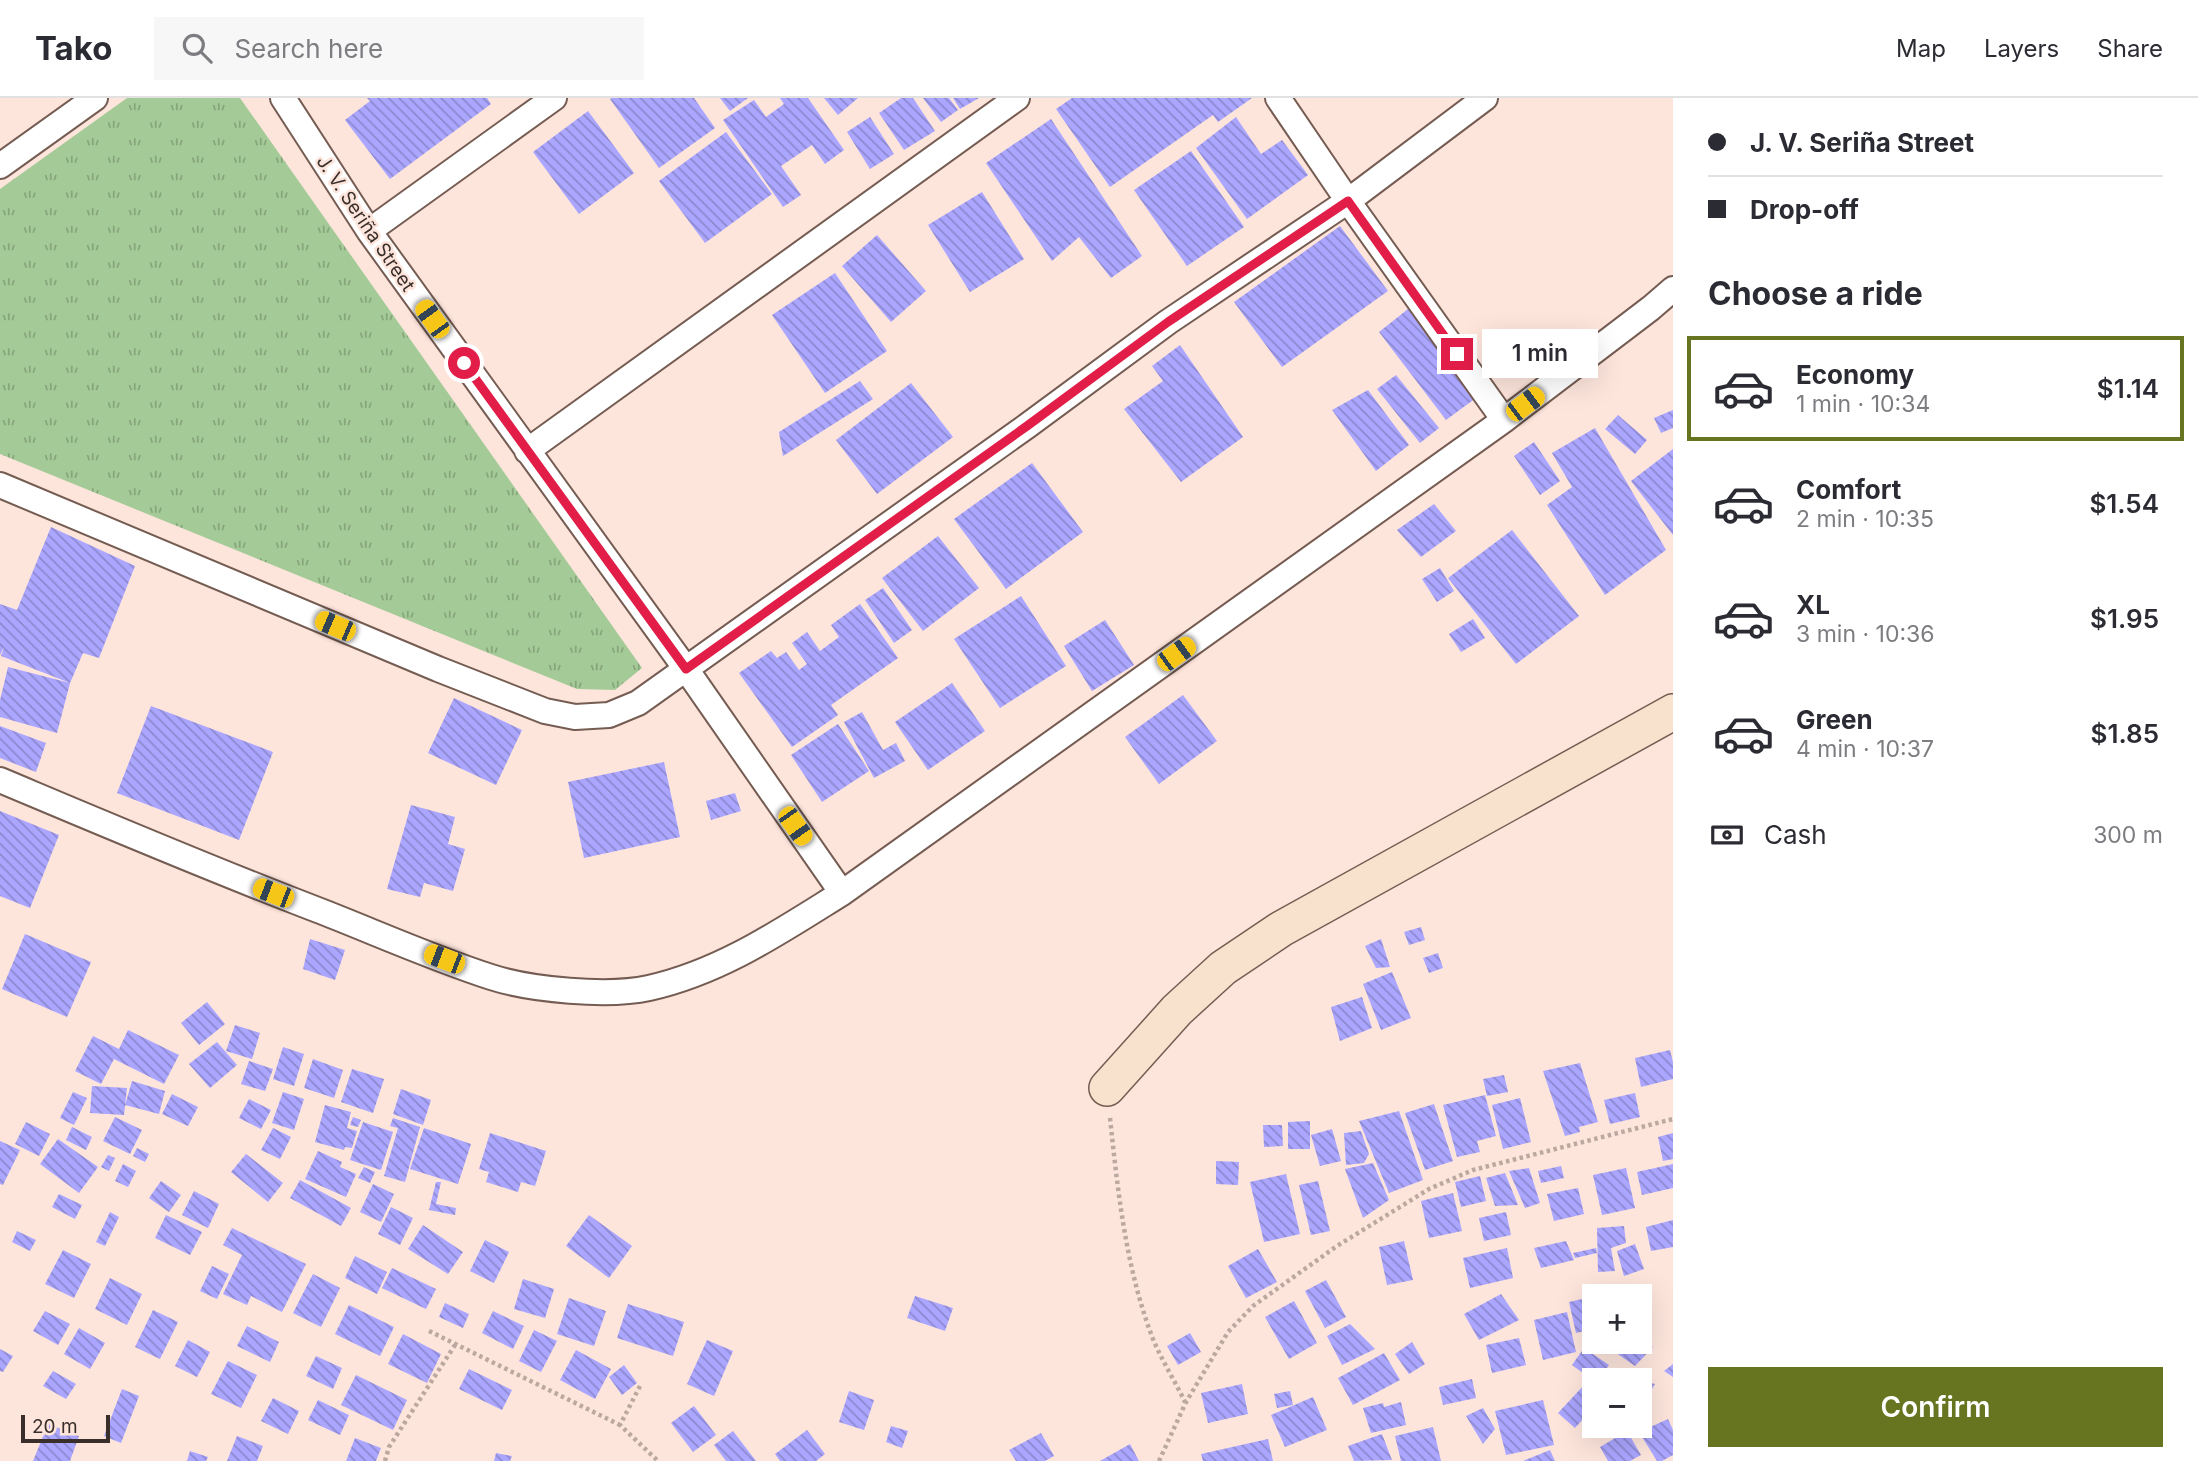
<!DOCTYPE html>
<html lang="en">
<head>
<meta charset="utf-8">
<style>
	:root { --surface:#fff; --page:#f7f7f7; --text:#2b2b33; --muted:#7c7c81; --line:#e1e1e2; --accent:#677420 }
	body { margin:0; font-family:Inter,sans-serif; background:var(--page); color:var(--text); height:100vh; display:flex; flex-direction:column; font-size:26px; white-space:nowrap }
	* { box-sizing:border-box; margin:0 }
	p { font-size:23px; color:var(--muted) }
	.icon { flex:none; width:38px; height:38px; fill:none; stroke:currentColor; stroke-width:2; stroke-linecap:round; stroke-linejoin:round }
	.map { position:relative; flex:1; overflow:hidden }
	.drawer { display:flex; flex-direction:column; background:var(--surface); width:525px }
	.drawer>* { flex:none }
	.top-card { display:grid; align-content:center; height:154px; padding:0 35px; background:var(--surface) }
	.tools { position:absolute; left:1582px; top:1186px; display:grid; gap:14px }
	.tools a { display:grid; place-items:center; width:70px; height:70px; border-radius:0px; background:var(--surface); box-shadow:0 7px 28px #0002; font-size:35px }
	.scale { position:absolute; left:21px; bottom:18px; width:89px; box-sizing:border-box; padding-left:7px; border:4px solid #392e2a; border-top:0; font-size:19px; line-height:24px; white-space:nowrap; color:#392e2a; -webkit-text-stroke:5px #fde5dc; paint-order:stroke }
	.end { position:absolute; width:32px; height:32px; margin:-16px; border:9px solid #e11d48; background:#fff; box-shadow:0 0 0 4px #fff }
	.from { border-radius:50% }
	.bubble { position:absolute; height:49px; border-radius:0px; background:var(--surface); box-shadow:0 7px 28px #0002; font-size:23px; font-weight:600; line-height:49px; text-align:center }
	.car { position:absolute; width:21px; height:42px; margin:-21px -10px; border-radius:9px; box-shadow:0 0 5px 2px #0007; background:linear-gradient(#f5c518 24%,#345 0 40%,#f5c518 0 76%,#345 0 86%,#f5c518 0) }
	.top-card b { display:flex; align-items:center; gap:24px; height:66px; font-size:26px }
	.top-card b+b { border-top:2px solid var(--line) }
	.top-card i { width:18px; height:18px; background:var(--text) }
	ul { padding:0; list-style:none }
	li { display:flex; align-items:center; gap:21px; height:105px; margin:0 14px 10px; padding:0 21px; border:4px solid transparent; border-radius:0px }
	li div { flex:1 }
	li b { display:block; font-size:26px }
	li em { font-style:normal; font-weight:600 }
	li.current { border-color:var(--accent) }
	li>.icon { width:63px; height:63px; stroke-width:1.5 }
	h2 { padding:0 35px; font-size:32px; line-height:84px }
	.pay { display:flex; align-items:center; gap:18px; height:77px; padding:0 35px; font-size:26px }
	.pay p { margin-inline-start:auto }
	.primary-button { display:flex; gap:14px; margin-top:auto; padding:14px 35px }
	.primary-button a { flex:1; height:80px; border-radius:0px; background:var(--accent); color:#fff; font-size:28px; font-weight:600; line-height:80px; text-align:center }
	header { display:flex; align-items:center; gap:42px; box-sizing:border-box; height:98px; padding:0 35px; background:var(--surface); border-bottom:2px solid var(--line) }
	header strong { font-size:33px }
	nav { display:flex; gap:38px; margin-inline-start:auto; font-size:24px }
	.search { width:490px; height:63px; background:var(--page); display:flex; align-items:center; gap:18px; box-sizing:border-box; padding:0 24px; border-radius:0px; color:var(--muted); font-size:26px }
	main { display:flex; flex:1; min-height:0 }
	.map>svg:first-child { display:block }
	.park { fill:url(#park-tufts) }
	.building { fill:url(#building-back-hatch) }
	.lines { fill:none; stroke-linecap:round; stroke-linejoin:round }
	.street-casing { stroke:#755c52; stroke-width:28 }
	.secondary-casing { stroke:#755c52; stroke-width:38 }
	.path { stroke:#bba8a0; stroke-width:4.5; stroke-dasharray:3.5 3.5; stroke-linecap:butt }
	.street { stroke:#fff; stroke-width:24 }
	.secondary { stroke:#f8e2cd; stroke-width:35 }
	.route { stroke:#e11d48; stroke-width:9 }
	.labels { text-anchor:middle; stroke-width:5; stroke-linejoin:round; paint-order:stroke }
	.street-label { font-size:19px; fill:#392e2a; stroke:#fde5dc }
</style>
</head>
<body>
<header>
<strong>Tako</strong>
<div class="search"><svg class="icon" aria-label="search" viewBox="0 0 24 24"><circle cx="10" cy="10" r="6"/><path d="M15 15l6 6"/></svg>Search here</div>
<nav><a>Map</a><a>Layers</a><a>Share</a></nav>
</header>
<main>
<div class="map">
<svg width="1673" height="1363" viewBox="0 0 1673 1363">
	<defs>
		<pattern id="park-tufts" width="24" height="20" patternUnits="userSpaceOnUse" patternTransform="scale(1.75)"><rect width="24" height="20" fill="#a4cb97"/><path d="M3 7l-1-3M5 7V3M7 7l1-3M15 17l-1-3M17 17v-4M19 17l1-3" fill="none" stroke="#87a57b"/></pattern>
		<pattern id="building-back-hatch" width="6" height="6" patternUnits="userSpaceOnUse" patternTransform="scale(1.75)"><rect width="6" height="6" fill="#aba6ff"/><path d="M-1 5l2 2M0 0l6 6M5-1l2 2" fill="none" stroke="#8c88cf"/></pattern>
	</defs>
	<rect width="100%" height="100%" fill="#fde5dc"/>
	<path class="park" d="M127,0H240L642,570L615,592L577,591L0,356V91Z"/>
	<path class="building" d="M367,0H487L491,6L390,81L345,22L370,3Z
		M612,0H694L715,30L659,70L610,1Z
		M720,0H748L730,13Z
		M780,0H808L844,52L825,66L812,47L781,68L801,97L783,109L723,22L754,2L766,19L784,6Z
		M824,0H858L838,17Z
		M901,0H913L935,33L904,52L879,15Z
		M923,0H949L958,12L941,24Z
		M953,0H979L960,11Z
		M1072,0H1252L1218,24L1213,17L1110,89L1056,11Z
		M588,13L634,75L579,116L533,54Z
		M870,19L894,56L870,71L847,34Z
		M1236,19L1261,56L1282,42L1308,77L1247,121L1196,50Z
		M1051,21L1142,158L1111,180L1079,139L1052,163L986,65Z
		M726,34L772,96L705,145L659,83Z
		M1191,53L1244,129L1187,168L1134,92Z
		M982,94L1024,161L970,194L928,127Z
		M1340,128L1388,193L1282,269L1234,204Z
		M877,137L926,193L891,224L842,168Z
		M835,175L887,253L825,295L772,217Z
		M1408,211L1476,300L1446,322L1379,234Z
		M1180,247L1243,339L1181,384L1124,311L1163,283L1152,268Z
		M1396,277L1439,330L1420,345L1377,291Z
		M860,283L873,301L783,358L779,334Z
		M911,285L953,339L877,396L836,342Z
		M1368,292L1409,347L1376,373L1332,312Z
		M1673,312V330L1661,335L1654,320Z
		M1618,317L1647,342L1635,356L1605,331Z
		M1595,330L1666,452L1605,497L1547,407L1572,389L1552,355Z
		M1534,344L1560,383L1540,397L1514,358Z
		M1673,351V437L1631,383Z
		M1032,365L1083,434L1006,491L954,421Z
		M1434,406L1456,433L1421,459L1397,432Z
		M51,429L135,468L99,560L83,555L70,585L1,558L4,549L0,557V506L17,512Z
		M1512,432L1579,518L1516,566L1448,480Z
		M938,438L979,490L923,533L882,480Z
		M1440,470L1454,493L1437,504L1422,481Z
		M883,490L912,532L894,545L865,502Z
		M1021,498L1066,568L1000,610L954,541Z
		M860,506L898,560L831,607L838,617L792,649L739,575L771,553L777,560L786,554L799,572L807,566L792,545L807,534L820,553L839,539L831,527Z
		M1473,521L1485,540L1461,554L1449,536Z
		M1105,522L1134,567L1092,593L1064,548Z
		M8,569L70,585L57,635L0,619V602Z
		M952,585L985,633L928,672L895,624Z
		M1183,597L1217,643L1159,686L1125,639Z
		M454,600L522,632L496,687L428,655Z
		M151,608L273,654L239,742L117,695Z
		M862,614L883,652L896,645L905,663L874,680L844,624Z
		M838,626L869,673L822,704L791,657Z
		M0,628L46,645L36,674L0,660Z
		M664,664L680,739L584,760L568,684Z
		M735,695L741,713L711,722L706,703Z
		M411,707L455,719L448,746L465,751L453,793L424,785L420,799L387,791Z
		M0,713L59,737L30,810L0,798Z
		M1421,829L1425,842L1409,847L1404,834Z
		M25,836L91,864L67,919L2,891Z
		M310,841L345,852L335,882L303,871Z
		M1381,841L1390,869L1376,870L1365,848Z
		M1438,855L1443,870L1429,875L1423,860Z
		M1392,874L1411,920L1381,932L1363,886Z
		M1362,899L1372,930L1340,943L1331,909Z
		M207,904L225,926L199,947L181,925Z
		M235,927L260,935L252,961L226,953Z
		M128,932L179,957L164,986L114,961L101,986L75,973L93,938L119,951Z
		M217,944L237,967L210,990L189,966Z
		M283,949L304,956L294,988L273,981Z
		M1670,952L1673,964V981L1641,989L1635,960Z
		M313,961L343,972L334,1000L304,990Z
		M249,963L273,971L265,993L241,986Z
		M1580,965L1598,1024L1579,1029L1580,1034L1565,1038L1543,973Z
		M352,971L384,981L373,1015L341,1004Z
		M1504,977L1508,994L1487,998L1483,981Z
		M132,983L165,993L159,1016L125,1007Z
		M92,988L127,990L124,1017L90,1015Z
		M401,991L431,1002L423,1027L393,1016Z
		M73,994L87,1000L74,1027L60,1020Z
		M283,994L304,1001L294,1032L272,1025Z
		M1635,995L1640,1019L1610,1026L1604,1002Z
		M172,996L198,1009L188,1028L162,1016Z
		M1485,997L1496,1038L1477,1043L1480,1054L1457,1059L1443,1007Z
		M1520,1000L1531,1044L1503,1051L1492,1007Z
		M249,1001L271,1012L261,1031L239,1020Z
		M1434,1006L1453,1063L1425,1072L1405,1015Z
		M325,1007L351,1014L347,1030L357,1033L352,1050L345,1049L344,1052L315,1044Z
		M1399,1013L1423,1082L1389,1095L1359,1023Z
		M115,1019L142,1032L130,1056L103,1043Z
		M353,1019L361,1022L358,1029L350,1027Z
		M393,1020L420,1029L405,1084L384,1078L398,1030L390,1028Z
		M1310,1023V1051H1288V1024Z
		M26,1024L50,1036L39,1058L15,1046Z
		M363,1024L393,1034L381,1072L350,1062Z
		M1263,1027H1282L1283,1048L1264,1049Z
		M72,1029L92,1039L86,1052L66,1042Z
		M273,1030L291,1039L280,1061L261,1052Z
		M424,1030L471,1046L458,1086L410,1071Z
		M1332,1031L1341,1063L1320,1068L1311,1037Z
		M1361,1033L1369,1056L1364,1065L1346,1067L1344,1035Z
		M490,1035L546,1053L535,1088L521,1084L518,1094L486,1084L489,1074L479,1071Z
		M1673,1035V1061L1663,1063L1658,1039Z
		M58,1041L98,1069L79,1095L40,1066Z
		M0,1043L20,1052L3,1087L0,1086Z
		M137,1050L149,1056L145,1064L133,1058Z
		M318,1053L342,1064L340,1069L356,1076L346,1099L305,1081Z
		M246,1056L283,1085L268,1104L231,1074Z
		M108,1057L115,1060L109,1073L101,1069Z
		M1216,1063L1239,1064L1238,1087L1216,1086Z
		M1373,1065L1389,1102L1363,1120L1345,1071Z
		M123,1066L136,1073L128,1089L115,1083Z
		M1673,1066V1090L1642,1097L1637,1074Z
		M1561,1068L1564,1080L1541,1085L1538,1073Z
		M364,1069L375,1074L370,1085L358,1080Z
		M1529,1070L1540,1105L1525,1110L1509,1073Z
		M1626,1070L1635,1110L1602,1117L1593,1077Z
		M1505,1075L1518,1107L1495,1108L1486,1080Z
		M1286,1076L1300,1136L1264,1144L1250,1084Z
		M1480,1078L1486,1103L1461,1109L1455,1084Z
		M300,1082L351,1110L341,1128L290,1100Z
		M161,1083L181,1097L169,1114L149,1100Z
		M1318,1083L1330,1133L1311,1137L1299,1087Z
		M436,1084H441L436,1106L456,1110L455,1117L429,1112Z
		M373,1086L394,1096L381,1124L360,1114Z
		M1578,1090L1584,1116L1554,1123L1547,1096Z
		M194,1093L219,1106L208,1130L182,1117Z
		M1453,1095L1462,1133L1429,1140L1421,1103Z
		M59,1096L82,1107L75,1121L52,1109Z
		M391,1109L413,1120L400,1147L378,1136Z
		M110,1114L119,1119L105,1148L96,1144Z
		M1506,1114L1511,1137L1484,1143L1479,1120Z
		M166,1117L202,1134L190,1157L155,1140Z
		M589,1117L632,1148L609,1180L566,1148Z
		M1673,1122V1149L1651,1153L1646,1129Z
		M423,1127L463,1154L448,1176L408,1151Z
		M1624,1128L1626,1145L1611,1150L1615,1173L1598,1174L1597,1130Z
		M232,1130L306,1166L282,1214L251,1198L247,1207L223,1196L242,1157L223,1147Z
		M17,1133L36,1142L30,1153L12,1144Z
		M485,1142L509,1154L494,1185L470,1173Z
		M1404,1143L1413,1182L1387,1187L1379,1149Z
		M1566,1143L1574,1162L1541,1170L1534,1150Z
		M1635,1146L1644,1171L1624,1178L1617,1153Z
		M1507,1150L1513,1180L1470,1190L1463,1160Z
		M1596,1150L1597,1155L1575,1160L1573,1155Z
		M1258,1151L1277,1184L1246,1200L1228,1168Z
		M63,1152L91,1166L74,1200L45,1186Z
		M355,1158L387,1174L377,1196L345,1180Z
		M212,1168L229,1176L217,1201L200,1193Z
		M392,1170L436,1191L426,1211L382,1190Z
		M313,1176L340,1190L321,1229L293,1215Z
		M110,1180L142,1196L127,1227L95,1211Z
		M523,1181L554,1191L545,1220L514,1211Z
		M1326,1182L1346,1219L1325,1230L1305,1193Z
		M1501,1196L1519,1222L1479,1242L1464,1216Z
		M915,1198L953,1210L945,1233L907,1220Z
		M1591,1199L1594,1215V1231L1576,1235L1569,1204Z
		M569,1200L606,1213L594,1248L557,1236Z
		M1294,1203L1317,1245L1289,1261L1265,1219Z
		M445,1205L469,1216L463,1230L439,1219Z
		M628,1206L684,1224L673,1258L617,1240Z
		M349,1207L394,1229L380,1258L335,1236Z
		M153,1212L178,1224L160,1261L135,1249Z
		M45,1213L70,1226L58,1247L33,1233Z
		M493,1213L524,1228L513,1251L482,1235Z
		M1567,1214L1576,1254L1543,1262L1534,1222Z
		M1350,1226L1375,1251L1342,1267L1327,1238Z
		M247,1228L279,1244L270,1264L237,1248Z
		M79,1230L105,1245L90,1271L64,1256Z
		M534,1232L557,1243L541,1274L519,1263Z
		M1190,1235L1201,1254L1178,1267L1167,1248Z
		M403,1236L441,1256L427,1285L388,1266Z
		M1519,1240L1526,1267L1492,1275L1486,1247Z
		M188,1242L210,1254L197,1279L175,1268Z
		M707,1242L733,1253L714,1298L687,1286Z
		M1640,1242L1653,1249L1635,1268L1612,1252L1615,1244H1640Z
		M1412,1244L1425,1266L1409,1276L1395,1256Z
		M1584,1250L1609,1267L1598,1283H1594L1572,1267Z
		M0,1251L13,1258L3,1274L0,1273Z
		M576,1252L611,1271L595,1301L560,1282Z
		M1384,1255L1400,1282L1353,1307L1338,1280Z
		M316,1258L342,1270L333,1291L306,1278Z
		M228,1263L257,1277L241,1310L211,1296Z
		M1673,1266V1279L1664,1273Z
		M624,1267L637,1285L622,1297L609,1279Z
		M469,1271L512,1292L502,1312L459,1291Z
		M53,1273L76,1286L66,1301L43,1288Z
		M356,1277L407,1302L393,1332L341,1307Z
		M1472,1281L1476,1300L1443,1307L1439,1289Z
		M1640,1282L1655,1286L1640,1311Z
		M1242,1286L1248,1316L1208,1325L1201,1295Z
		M1585,1286L1594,1294V1319L1590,1324L1585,1319L1575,1330L1558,1315Z
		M122,1291L139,1298L121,1345L104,1338Z
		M849,1293L874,1302L864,1332L839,1324Z
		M1290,1293L1293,1307L1277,1310L1274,1296Z
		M1313,1299L1327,1332L1285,1349L1271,1317Z
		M273,1300L299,1313L288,1336L261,1323Z
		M318,1302L349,1317L340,1337L308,1322Z
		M1543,1302L1554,1347L1506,1357L1495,1313Z
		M1401,1304L1406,1327L1371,1335L1363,1310L1383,1305L1384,1309Z
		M694,1308L716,1337L693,1354L671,1325Z
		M1483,1310L1495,1331L1483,1346L1466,1318Z
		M1668,1321L1673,1332V1357L1662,1363H1657L1639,1334Z
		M48,1326L79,1338L70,1363H33Z
		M891,1328L908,1333L902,1350L886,1344Z
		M1433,1329L1441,1363H1401L1395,1338Z
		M807,1332L825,1356L816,1363H780L775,1356Z
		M733,1333L756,1363H726L714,1347Z
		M1627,1333L1641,1357L1630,1363H1608L1600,1349Z
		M1041,1335L1054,1358L1045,1363H1016L1009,1352Z
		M1382,1336L1392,1362L1354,1363L1348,1348Z
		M237,1338L263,1348L257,1363H227Z
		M355,1340L381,1350L376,1363H346Z
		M1268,1341L1273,1363H1203L1201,1356Z
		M1130,1346L1139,1363H1100Z
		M1550,1352L1555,1363H1523Z
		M190,1353L208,1359L206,1363H187Z
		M496,1355L512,1358L510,1363H494Z"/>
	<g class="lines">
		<defs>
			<path id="street" d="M283,0L369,133L686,571L842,795
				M1278,0L1348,103L1504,322
				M0,68L95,0
				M369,133L554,0
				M527,353L1017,0
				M0,387L438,571L545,613L575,619L609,617L638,605L1027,328L1168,224L1348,103L1485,0
				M0,682C107,727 215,773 323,814C379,836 435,861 491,879C531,892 608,899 649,890C721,874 781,833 842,795L1504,322L1651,210L1673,191"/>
			<path id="secondary" d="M1107,990L1177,912L1223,870L1281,831L1673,614"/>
		</defs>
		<use href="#street" class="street-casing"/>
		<use href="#secondary" class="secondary-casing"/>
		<path class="path" d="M1110,1020C1118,1095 1126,1171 1153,1241C1162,1263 1175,1283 1185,1304
			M429,1233L620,1327
			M640,1288L620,1327L658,1363
			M385,1363L389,1349L455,1247
			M1159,1363L1186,1304L1228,1234L1253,1208L1337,1148L1429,1091L1473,1072L1673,1021"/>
		<use href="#street" class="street"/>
		<use href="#secondary" class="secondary"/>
	</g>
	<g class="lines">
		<path class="route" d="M464,265L686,571L1027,328L1168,224L1348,103L1457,256"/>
	</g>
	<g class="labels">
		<g class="street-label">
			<text transform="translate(366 125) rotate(56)" y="7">J. V. Seriña Street</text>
		</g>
	</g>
</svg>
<div class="tools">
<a>+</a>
<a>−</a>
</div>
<div class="scale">20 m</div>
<i class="end from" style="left:464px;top:265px"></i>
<i class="end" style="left:1457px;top:256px"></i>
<div class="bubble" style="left:1482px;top:231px;width:116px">1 min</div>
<i class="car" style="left:432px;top:221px;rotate:324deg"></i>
<i class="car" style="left:1525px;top:306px;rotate:53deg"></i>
<i class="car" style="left:335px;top:528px;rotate:293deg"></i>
<i class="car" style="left:1176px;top:556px;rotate:54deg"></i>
<i class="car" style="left:795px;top:728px;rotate:145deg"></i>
<i class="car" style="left:273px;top:795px;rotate:291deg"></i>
<i class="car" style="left:444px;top:861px;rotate:291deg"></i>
</div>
<section class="drawer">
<div class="top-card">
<b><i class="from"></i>J. V. Seriña Street</b>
<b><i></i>Drop-off</b>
</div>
<h2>Choose a ride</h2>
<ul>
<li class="current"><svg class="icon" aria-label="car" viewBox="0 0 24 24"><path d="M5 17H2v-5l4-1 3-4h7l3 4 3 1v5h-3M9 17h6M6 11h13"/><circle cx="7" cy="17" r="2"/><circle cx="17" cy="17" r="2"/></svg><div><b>Economy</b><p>1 min · 10:34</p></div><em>$1.14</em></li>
<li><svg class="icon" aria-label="car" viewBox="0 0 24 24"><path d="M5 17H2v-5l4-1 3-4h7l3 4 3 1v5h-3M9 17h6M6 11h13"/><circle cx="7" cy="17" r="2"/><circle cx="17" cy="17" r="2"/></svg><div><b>Comfort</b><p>2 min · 10:35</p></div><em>$1.54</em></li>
<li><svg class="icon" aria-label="car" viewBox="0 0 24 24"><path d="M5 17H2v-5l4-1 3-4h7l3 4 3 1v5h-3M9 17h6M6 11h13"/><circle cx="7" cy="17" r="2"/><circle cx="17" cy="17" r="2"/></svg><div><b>XL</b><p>3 min · 10:36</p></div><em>$1.95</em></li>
<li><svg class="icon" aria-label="car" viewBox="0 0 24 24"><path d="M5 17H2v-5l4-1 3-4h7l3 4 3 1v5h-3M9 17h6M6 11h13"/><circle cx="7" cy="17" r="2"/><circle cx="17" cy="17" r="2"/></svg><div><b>Green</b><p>4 min · 10:37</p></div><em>$1.85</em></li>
</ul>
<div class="pay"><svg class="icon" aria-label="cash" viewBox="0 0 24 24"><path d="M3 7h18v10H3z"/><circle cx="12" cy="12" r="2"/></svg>Cash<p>300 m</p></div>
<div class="primary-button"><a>Confirm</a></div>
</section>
</main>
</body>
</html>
